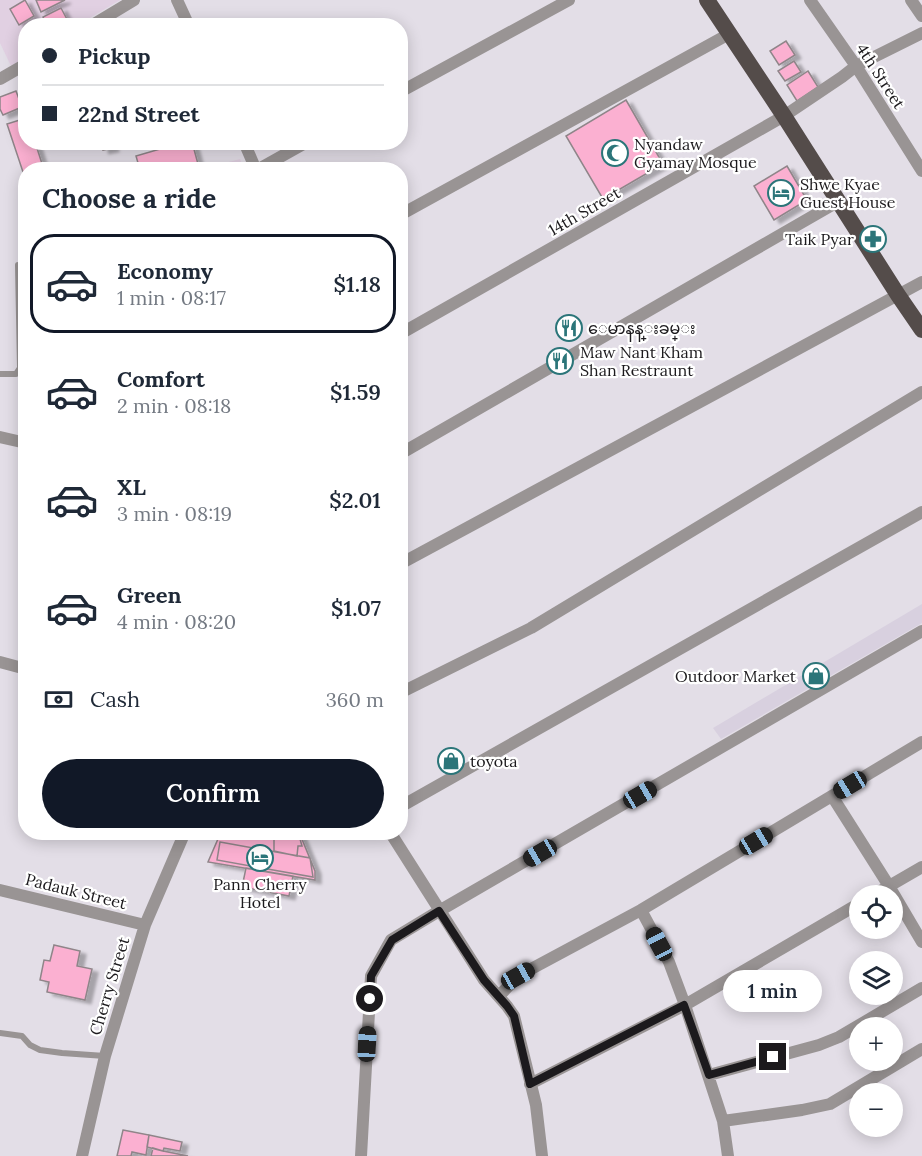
<!DOCTYPE html>
<html lang="en">
<head>
<meta charset="utf-8">
<style>
	:root { --surface:#fff; --page:#f2f2f3; --text:#1f2937; --muted:#747a83; --line:#e0e1e3; --accent:#111827 }
	body { margin:0; font-family:Lora,"Noto Sans Myanmar",serif; background:var(--page); color:var(--text); height:100vh; display:flex; flex-direction:column; font-size:22px; white-space:nowrap }
	* { box-sizing:border-box; margin:0 }
	p { font-size:20px; color:var(--muted) }
	.icon { flex:none; width:33px; height:33px; fill:none; stroke:currentColor; stroke-width:2; stroke-linecap:round; stroke-linejoin:round }
	.map { position:relative; flex:1; overflow:hidden }
	.side { position:absolute; left:18px; top:162px; width:390px; height:678px; display:flex; flex-direction:column; background:var(--surface); border-radius:24px; box-shadow:0 3px 15px #0003 }
	.side>* { flex:none }
	.guide { position:absolute; left:18px; top:18px; width:390px; height:132px; border-radius:24px; box-shadow:0 3px 15px #0003; display:grid; align-content:center; height:132px; padding:0 24px; background:var(--surface) }
	.tools { position:absolute; left:849px; top:885px; display:grid; gap:12px }
	.tools a { display:grid; place-items:center; width:54px; height:54px; border-radius:50%; background:var(--surface); box-shadow:0 3px 15px #0003; font-size:30px }
	.end { position:absolute; width:27px; height:27px; margin:-14px; border:8px solid #1c1a1d; background:#fff; box-shadow:0 0 0 3px #fff }
	.from { border-radius:50% }
	.bubble { position:absolute; height:42px; border-radius:21px; background:var(--surface); box-shadow:0 3px 15px #0003; font-size:20px; font-weight:600; line-height:42px; text-align:center }
	.car { position:absolute; width:18px; height:36px; margin:-18px -9px; border-radius:8px; box-shadow:0 0 4px 2px #0007; background:linear-gradient(#222 24%,#8ab4d8 0 40%,#222 0 76%,#8ab4d8 0 86%,#222 0) }
	.guide b { display:flex; align-items:center; gap:21px; height:57px; font-size:22px }
	.guide b+b { border-top:2px solid var(--line) }
	.guide i { width:15px; height:15px; background:var(--text) }
	ul { padding:0; list-style:none }
	li { display:flex; align-items:center; gap:18px; height:99px; margin:0 12px 9px; padding:0 12px; border:3px solid transparent; border-radius:24px }
	li div { flex:1 }
	li b { display:block; font-size:22px }
	li em { font-style:normal; font-weight:600 }
	li.selected { border-color:var(--accent) }
	li>.icon { width:54px; height:54px; stroke-width:1.5 }
	h2 { padding:0 24px; font-size:27px; line-height:72px }
	.pay { display:flex; align-items:center; gap:15px; height:66px; padding:0 24px; font-size:22px }
	.pay p { margin-inline-start:auto }
	.button { display:flex; gap:12px; margin-top:auto; padding:12px 24px }
	.button a { flex:1; height:69px; border-radius:36px; background:var(--accent); color:#fff; font-size:24px; font-weight:600; line-height:69px; text-align:center }
	.map>svg:first-child { display:block }
	.built { fill:#d8d0df }
	.education { fill:#e1d0e2 }
	.building { fill:#fbb0d1; stroke:#8f8589; stroke-width:1.5; filter:url(#shadow) }
	.lines { fill:none; stroke-linecap:round; stroke-linejoin:round }
	.service { stroke:#999494; stroke-width:6 }
	.minor { stroke:#999494; stroke-width:12 }
	.trunk { stroke:#544c4a; stroke-width:16 }
	.route { stroke:#1c1a1d; stroke-width:8 }
	.labels { text-anchor:middle; stroke-width:4.5; stroke-linejoin:round; paint-order:stroke }
	.street-label { font-size:16px; fill:#1c1a1d; stroke:#fff }
	.poi-label { font-size:16px; fill:#1c1a1d; stroke:#fff; text-anchor:start }
</style>
</head>
<body>
<div class="map">
<svg width="922" height="1156" viewBox="0 0 922 1156">
	<defs>
		<filter id="shadow"><feDropShadow dx="6" dy="3.5" stdDeviation="1.5" flood-color="#0004"/></filter>
	</defs>
	<rect width="100%" height="100%" fill="#e3dee7"/>
	<path class="built" d="M922,604V623L721,739L713,728Z"/>
	<path class="education" d="M0,0H120L78,25L26,26L25,57L11,66L0,43Z
		M240,159L244,169H202Z"/>
	<path class="building" d="M25,0L34,16L19,25L10,9Z
		M36,0H65L41,12Z
		M61,8L70,25L47,26L43,17Z
		M786,41L795,55L779,65L770,51Z
		M794,61L801,72L785,81L778,71Z
		M808,71L818,87L797,101L787,85Z
		M16,91L22,107L3,115L0,109V97Z
		M626,100L663,164L603,199L566,136Z
		M26,118V142H35L44,170H26L25,178L7,124Z
		M101,142H111L113,148L103,150Z
		M184,142H192L198,164L179,170H140L136,156Z
		M82,163L85,170H67Z
		M787,166L807,200L774,220L754,186Z
		M221,832H299L315,871V880L208,862Z
		M274,832H298L302,846H298L297,856L274,851Z
		M220,842L310,858L313,877L217,860Z
		M246,868L293,876L289,896L242,887Z
		M54,945L80,951L77,966L92,969L85,1000L47,992L49,982L40,980L44,960L50,961Z
		M123,1130L149,1135L146,1155L132,1152L131,1156H117Z
		M149,1135L182,1142L180,1151L164,1148L163,1151L147,1147Z
		M153,1148L163,1151L188,1156H151Z"/>
	<g class="lines">
		<path class="service" d="M0,374H16L20,368L18,265
			M0,1033L22,1036L30,1045L40,1050L62,1053L105,1056"/>
		<path class="minor" d="M177,0L189,26
			M810,0L856,66L922,171
			M911,0L922,16
			M91,26L134,0
			M0,79L26,64
			M400,92L569,0
			M244,142L256,170
			M257,170L307,142
			M400,215L729,34
			M400,334L784,116L842,77L856,66L922,33
			M0,437L26,443
			M400,454L839,201
			M400,564L922,282
			M0,662L26,669
			M400,693L531,628L922,392
			M832,796L889,886L922,942
			M400,807L922,512
			M390,832L484,980L507,1006L514,1016L536,1105L542,1156
			M0,890L145,925
			M872,896L922,867
			M641,910L669,962L685,1005L723,1121L728,1156
			M499,996L518,976L641,910L922,742
			M709,1075L819,1045L839,1037L922,988
			M530,1084L685,1005L860,903
			M723,1121L802,1110L830,1104L922,1049
			M82,1156L105,1056L145,925L185,832
			M361,1156L371,976L391,940L439,911L922,631"/>
		<path class="trunk" d="M707,0L784,116L898,295L922,330"/>
	</g>
	<g class="lines">
		<path class="route" d="M370,999L371,976L392,940L439,911L484,980L507,1006L514,1016L530,1084L684,1005L709,1075L773,1057"/>
	</g>
	<defs>
		<symbol id="mosque-ring" viewBox="-11 -11 22 22"><circle r="9.5" fill="#fff" stroke="#2b7579" stroke-width="1.5"/><path d="M3.5-4.9A6 6 0 1 0 3.5 4.9A5 5 0 1 1 3.5-4.9Z" fill="#2b7579"/></symbol>
		<symbol id="hotel-ring" viewBox="-11 -11 22 22"><circle r="9.5" fill="#fff" stroke="#2b7579" stroke-width="1.5"/><path d="M-6-4.5h1.5V1H6V5H4.5V3h-9V5H-6ZM-4 0a1.8 1.8 0 1 1 3.6 0ZM.5 0V-2.5h3Q6-2.5 6 0Z" fill="#2b7579"/></symbol>
		<symbol id="pharmacy-ring" viewBox="-11 -11 22 22"><circle r="9.5" fill="#fff" stroke="#2b7579" stroke-width="1.5"/><path d="M-2-6h4v4h4v4h-4v4h-4v-4h-4v-4h4Z" fill="#2b7579"/></symbol>
		<symbol id="restaurant-ring" viewBox="-11 -11 22 22"><circle r="9.5" fill="#fff" stroke="#2b7579" stroke-width="1.5"/><path d="M-5-6h1v4h1v-4h1v4h1v-4h1v5L-1.5 .5V6h-2V.5L-5-1ZM5-6V6H3V1.5H1.5Q1.5-4 5-6Z" fill="#2b7579"/></symbol>
		<symbol id="shop-ring" viewBox="-11 -11 22 22"><circle r="9.5" fill="#fff" stroke="#2b7579" stroke-width="1.5"/><path d="M-5-2.5h2.3a2.7 3.5 0 0 1 5.4 0H5L5.5 6h-11ZM-1.5-2.5h3a1.5 2.3 0 0 0-3 0Z" fill="#2b7579"/></symbol>
	</defs>
	<g fill-rule="evenodd">
		<use href="#mosque-ring" x="600" y="138" width="30" height="30"/>
		<use href="#hotel-ring" x="766" y="178" width="30" height="30"/>
		<use href="#pharmacy-ring" x="858" y="224" width="30" height="30"/>
		<use href="#restaurant-ring" x="554" y="313" width="30" height="30"/>
		<use href="#restaurant-ring" x="545" y="346" width="30" height="30"/>
		<use href="#shop-ring" x="801" y="661" width="30" height="30"/>
		<use href="#shop-ring" x="436" y="746" width="30" height="30"/>
		<use href="#hotel-ring" x="245" y="843" width="30" height="30"/>
	</g>
	<g class="labels">
		<g class="street-label">
			<text transform="translate(881 76) rotate(57)" y="6">4th Street</text>
			<text transform="translate(584 211) rotate(-30)" y="6">14th Street</text>
			<text transform="translate(76 891) rotate(14)" y="6">Padauk Street</text>
			<text transform="translate(109 986) rotate(-73)" y="6">Cherry Street</text>
		</g>
		<g class="poi-label">
			<text x="634" y="150">Nyandaw<tspan x="634" dy="18">Gyamay Mosque</tspan></text>
			<text x="800" y="190">Shwe Kyae<tspan x="800" dy="18">Guest House</tspan></text>
			<text x="854" y="245" text-anchor="end">Taik Pyar</text>
			<text x="588" y="334">ေမာနန္းခမ္း</text>
			<text x="580" y="358">Maw Nant Kham<tspan x="580" dy="18">Shan Restraunt</tspan></text>
			<text x="796" y="682" text-anchor="end">Outdoor Market</text>
			<text x="470" y="767">toyota</text>
			<text x="260" y="890" text-anchor="middle">Pann Cherry<tspan x="260" dy="18">Hotel</tspan></text>
		</g>
	</g>
</svg>
<div class="tools">
<a><svg class="icon" aria-label="locate" viewBox="0 0 24 24"><circle cx="12" cy="12" r="6"/><path d="M12 2v4M12 18v4M2 12h4M18 12h4"/></svg></a>
<a><svg class="icon" aria-label="layers" viewBox="0 0 24 24"><path d="M12 4l9 5-9 5-9-5zM3 14l9 5 9-5"/></svg></a>
<a>+</a>
<a>−</a>
</div>
<i class="end from" style="left:370px;top:999px"></i>
<i class="end" style="left:773px;top:1057px"></i>
<div class="bubble" style="left:723px;top:970px;width:99px">1 min</div>
<i class="car" style="left:850px;top:785px;rotate:239deg"></i>
<i class="car" style="left:640px;top:795px;rotate:60deg"></i>
<i class="car" style="left:756px;top:841px;rotate:59deg"></i>
<i class="car" style="left:540px;top:853px;rotate:240deg"></i>
<i class="car" style="left:659px;top:944px;rotate:332deg"></i>
<i class="car" style="left:518px;top:976px;rotate:61deg"></i>
<i class="car" style="left:367px;top:1044px;rotate:3deg"></i>
<div class="guide">
<b><i class="from"></i>Pickup</b>
<b><i></i>22nd Street</b>
</div>
<section class="side">
<h2>Choose a ride</h2>
<ul>
<li class="selected"><svg class="icon" aria-label="car" viewBox="0 0 24 24"><path d="M5 17H2v-5l4-1 3-4h7l3 4 3 1v5h-3M9 17h6M6 11h13"/><circle cx="7" cy="17" r="2"/><circle cx="17" cy="17" r="2"/></svg><div><b>Economy</b><p>1 min · 08:17</p></div><em>$1.18</em></li>
<li><svg class="icon" aria-label="car" viewBox="0 0 24 24"><path d="M5 17H2v-5l4-1 3-4h7l3 4 3 1v5h-3M9 17h6M6 11h13"/><circle cx="7" cy="17" r="2"/><circle cx="17" cy="17" r="2"/></svg><div><b>Comfort</b><p>2 min · 08:18</p></div><em>$1.59</em></li>
<li><svg class="icon" aria-label="car" viewBox="0 0 24 24"><path d="M5 17H2v-5l4-1 3-4h7l3 4 3 1v5h-3M9 17h6M6 11h13"/><circle cx="7" cy="17" r="2"/><circle cx="17" cy="17" r="2"/></svg><div><b>XL</b><p>3 min · 08:19</p></div><em>$2.01</em></li>
<li><svg class="icon" aria-label="car" viewBox="0 0 24 24"><path d="M5 17H2v-5l4-1 3-4h7l3 4 3 1v5h-3M9 17h6M6 11h13"/><circle cx="7" cy="17" r="2"/><circle cx="17" cy="17" r="2"/></svg><div><b>Green</b><p>4 min · 08:20</p></div><em>$1.07</em></li>
</ul>
<div class="pay"><svg class="icon" aria-label="cash" viewBox="0 0 24 24"><path d="M3 7h18v10H3z"/><circle cx="12" cy="12" r="2"/></svg>Cash<p>360 m</p></div>
<div class="button"><a>Confirm</a></div>
</section>
</div>
</body>
</html>
